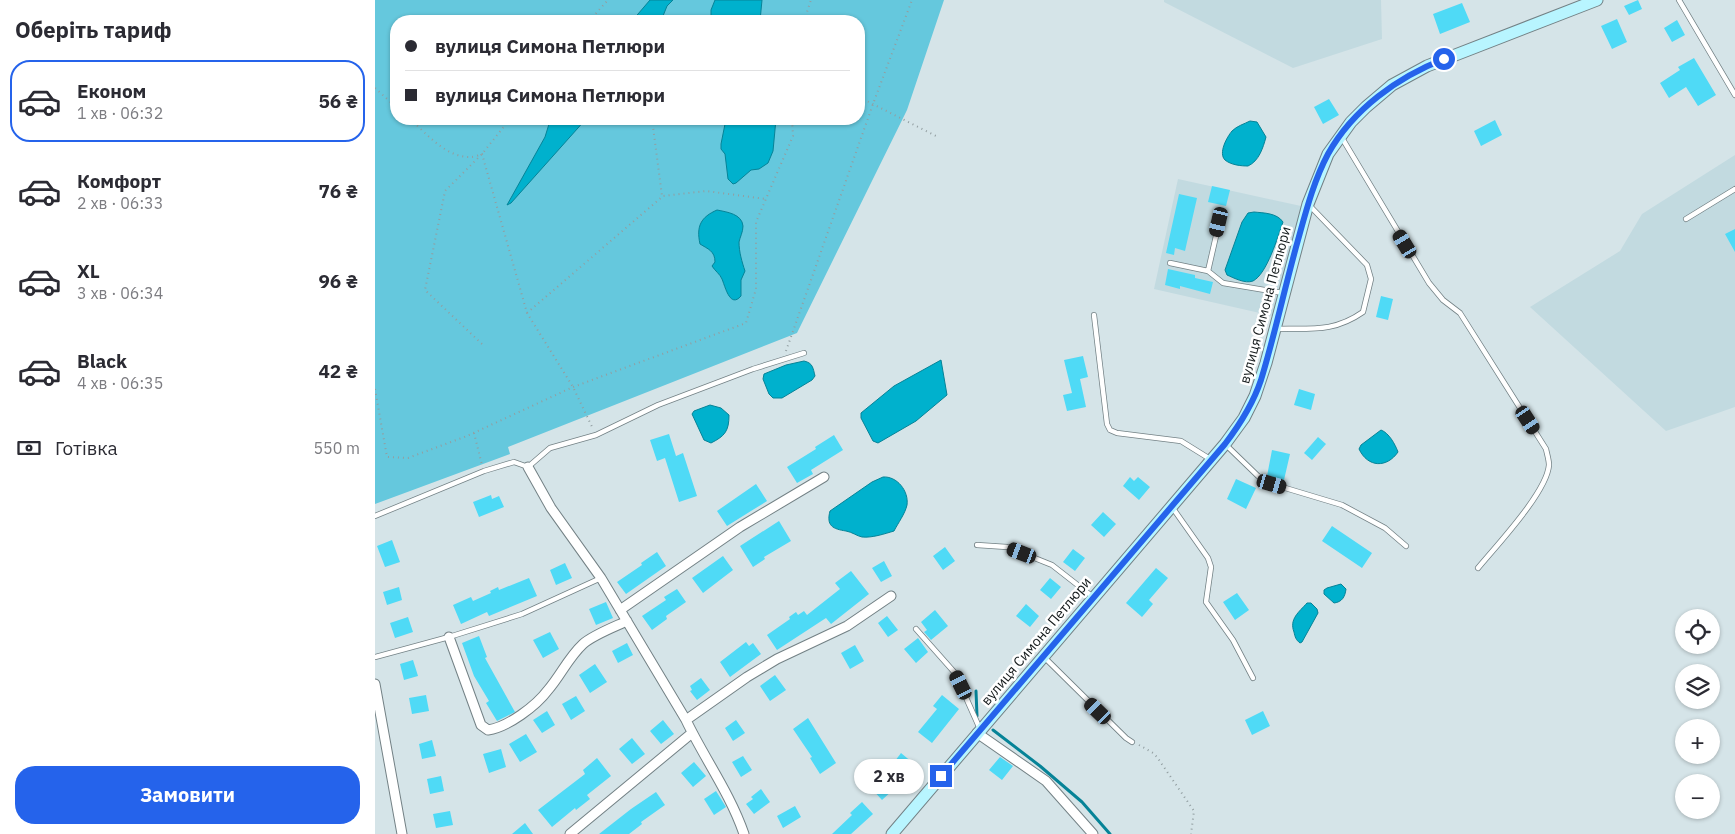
<!DOCTYPE html>
<html lang="uk">
<head>
<meta charset="utf-8">
<style>
	:root { --surface:#fff; --page:#f7f7f7; --text:#2b2b33; --muted:#7c7c81; --line:#e1e1e2; --accent:#2563eb }
	body { margin:0; font-family:"IBM Plex Sans",sans-serif; background:var(--page); color:var(--text); height:100vh; display:flex; flex-direction:column; font-size:19px; white-space:nowrap }
	* { box-sizing:border-box; margin:0 }
	p { font-size:16px; color:var(--muted) }
	.icon { flex:none; width:28px; height:28px; fill:none; stroke:currentColor; stroke-width:2; stroke-linecap:round; stroke-linejoin:round }
	.map { position:relative; flex:1; overflow:hidden }
	.panel { display:flex; flex-direction:column; background:var(--surface); width:375px }
	.panel>* { flex:none }
	.guide { position:absolute; left:15px; top:15px; width:475px; height:110px; border-radius:20px; box-shadow:0 1px 4px #0004; display:grid; align-content:center; height:110px; padding:0 15px; background:var(--surface) }
	.buttons { position:absolute; left:1300px; top:609px; display:grid; gap:10px }
	.buttons a { display:grid; place-items:center; width:45px; height:45px; border-radius:50%; background:var(--surface); box-shadow:0 1px 4px #0004; font-size:25px }
	.end { position:absolute; width:22px; height:22px; margin:-11px; border:6px solid #2563eb; background:#fff; box-shadow:0 0 0 2px #fff }
	.from { border-radius:50% }
	.bubble { position:absolute; height:35px; border-radius:18px; background:var(--surface); box-shadow:0 1px 4px #0004; font-size:16px; font-weight:700; line-height:35px; text-align:center }
	.car { position:absolute; width:15px; height:30px; margin:-15px -8px; border-radius:6px; box-shadow:0 0 4px 1px #0007; background:linear-gradient(#222 24%,#8ab4d8 0 40%,#222 0 76%,#8ab4d8 0 86%,#222 0) }
	.guide b { display:flex; align-items:center; gap:18px; height:48px; font-size:19px }
	.guide b+b { border-top:1px solid var(--line) }
	.guide i { width:12px; height:12px; background:var(--text) }
	ul { padding:0; list-style:none }
	li { display:flex; align-items:center; gap:15px; height:82px; margin:0 10px 8px; padding:0 5px; border:2px solid transparent; border-radius:20px }
	li div { flex:1 }
	li b { display:block; font-size:19px }
	li em { font-style:normal; font-weight:700 }
	li.active { border-color:var(--accent) }
	li>.icon { width:45px; height:45px; stroke-width:1.5 }
	h2 { padding:0 15px; font-size:22px; line-height:60px }
	.pay { display:flex; align-items:center; gap:12px; height:55px; padding:0 15px; font-size:19px }
	.pay p { margin-inline-start:auto }
	.action { display:flex; gap:10px; margin-top:auto; padding:10px 15px }
	.action a { flex:1; height:58px; border-radius:20px; background:var(--accent); color:#fff; font-size:20px; font-weight:700; line-height:58px; text-align:center }
	main { display:flex; flex:1; min-height:0 }
	.map>svg:first-child { display:block }
	.built { fill:#c2dae0 }
	.green { fill:#65c8dd; fill-rule:evenodd }
	.water { fill:#00b1cd; stroke:#068397 }
	.lines { fill:none; stroke-linecap:round; stroke-linejoin:round }
	.stream { stroke:#068397; stroke-width:3 }
	.building { fill:#4fdaf6 }
	.service-casing { stroke:#738185; stroke-width:6 }
	.minor-casing { stroke:#738185; stroke-width:11 }
	.secondary-casing { stroke:#738185; stroke-width:13 }
	.path { stroke:#929ea1; stroke-width:2; stroke-dasharray:1 4; stroke-linecap:butt }
	.service { stroke:#fff; stroke-width:4.5 }
	.minor { stroke:#fff; stroke-width:9 }
	.secondary { stroke:#b8f5ff; stroke-width:11 }
	.route { stroke:#2563eb; stroke-width:6 }
	.labels { text-anchor:middle; stroke-width:5; stroke-linejoin:round; paint-order:stroke }
	.street-label { font-size:14px; fill:#13191a; stroke:#fff }
</style>
</head>
<body>
<main>
<section class="panel">
<h2>Оберіть тариф</h2>
<ul>
<li class="active"><svg class="icon" aria-label="car" viewBox="0 0 24 24"><path d="M5 17H2v-5l4-1 3-4h7l3 4 3 1v5h-3M9 17h6M6 11h13"/><circle cx="7" cy="17" r="2"/><circle cx="17" cy="17" r="2"/></svg><div><b>Економ</b><p>1 хв · 06:32</p></div><em>56 ₴</em></li>
<li><svg class="icon" aria-label="car" viewBox="0 0 24 24"><path d="M5 17H2v-5l4-1 3-4h7l3 4 3 1v5h-3M9 17h6M6 11h13"/><circle cx="7" cy="17" r="2"/><circle cx="17" cy="17" r="2"/></svg><div><b>Комфорт</b><p>2 хв · 06:33</p></div><em>76 ₴</em></li>
<li><svg class="icon" aria-label="car" viewBox="0 0 24 24"><path d="M5 17H2v-5l4-1 3-4h7l3 4 3 1v5h-3M9 17h6M6 11h13"/><circle cx="7" cy="17" r="2"/><circle cx="17" cy="17" r="2"/></svg><div><b>XL</b><p>3 хв · 06:34</p></div><em>96 ₴</em></li>
<li><svg class="icon" aria-label="car" viewBox="0 0 24 24"><path d="M5 17H2v-5l4-1 3-4h7l3 4 3 1v5h-3M9 17h6M6 11h13"/><circle cx="7" cy="17" r="2"/><circle cx="17" cy="17" r="2"/></svg><div><b>Black</b><p>4 хв · 06:35</p></div><em>42 ₴</em></li>
</ul>
<div class="pay"><svg class="icon" aria-label="cash" viewBox="0 0 24 24"><path d="M3 7h18v10H3z"/><circle cx="12" cy="12" r="2"/></svg>Готівка<p>550 m</p></div>
<div class="action"><a>Замовити</a></div>
</section>
<div class="map">
<svg width="1360" height="834" viewBox="0 0 1360 834">
	<rect width="100%" height="100%" fill="#d5e4e8"/>
	<path class="built" d="M789,0H1006L1007,39L918,68L789,2Z
		M1360,155V407L1291,431L1155,307L1245,251L1267,214Z
		M803,179L926,206L902,317L779,289Z"/>
	<path class="green" d="M0,0H569L532,110L422,333L133,447L135,454L0,504ZM21,21H484V119H21Z"/>
	<path class="water" d="M275,0H298L292,6L286,21H257Z
		M340,0H387L385,21H343L336,17V10Z
		M178,119H211L136,203L132,205L170,137L174,124Z
		M351,119H401L398,151L393,163L384,169L376,170L361,183L358,184L353,179L350,154L346,149V144Z
		M875,121L882,122L891,137C888,148 884,161 873,166C866,166 856,165 850,160C843,153 852,137 857,131C862,126 869,124 875,121Z
		M342,210C352,212 367,214 368,226C368,232 365,237 364,242C364,252 367,262 370,271L366,280V296C355,309 350,286 347,279C345,274 340,271 337,266L340,262C340,251 333,249 325,244C321,226 326,217 342,210Z
		M879,212C889,213 902,213 908,222C903,236 892,274 878,281C870,284 859,278 852,275L850,270L867,222L873,213Z
		M566,360L572,395L541,421L503,443L498,441L486,418V413L519,386Z
		M429,361C438,363 438,368 440,376L437,380L407,398H398L394,394L388,379L389,374L411,365Z
		M335,405L346,408L354,415C354,431 350,436 336,443L329,440L317,414L319,411Z
		M1006,430C1014,433 1020,444 1023,452C1012,468 993,468 984,449L986,445Z
		M508,477C522,476 534,491 532,505C530,514 523,523 519,531C509,534 497,538 487,537C482,536 477,532 471,531C458,529 451,526 455,511L497,482Z
		M966,584L971,589C970,597 967,602 959,603L949,594V590L952,588Z
		M932,603H936L942,609L943,613L927,642L925,643C921,640 920,637 919,632C914,619 924,612 932,603Z"/>
	<g class="lines">
		<path class="stream" d="M601,691L602,716
			M618,730L665,766L707,802L735,834"/>
	</g>
	<path class="building" d="M1263,0L1267,9L1254,15L1249,6Z
		M1087,3L1095,22L1065,34L1058,14Z
		M1242,19L1252,42L1237,49L1226,26Z
		M1302,20L1310,35L1297,42L1289,28Z
		M1319,58L1341,95L1323,106L1311,87L1294,98L1285,83L1305,70L1303,67Z
		M954,99L964,115L948,124L939,107Z
		M1120,120L1127,135L1106,146L1099,131Z
		M837,186L855,190L851,206L833,202Z
		M804,194L822,198L810,251L800,248L799,255L791,253Z
		M1360,229V252L1350,234Z
		M793,269L820,275V278L838,282L835,294L805,286V289L790,285Z
		M1006,296L1018,299L1013,320L1001,317Z
		M708,356L713,377L705,379L711,407L692,411L688,395L697,393L689,360Z
		M924,389L940,394L936,410L919,405Z
		M294,434L301,456L308,453L322,496L304,502L290,458L282,461L275,440Z
		M459,435L468,450L436,470L438,474L422,483L412,467L441,449L440,447Z
		M943,437L951,444L937,460L929,453Z
		M897,450L915,454L909,480L892,476Z
		M755,477L759,481L763,477L775,487L764,500L748,486Z
		M861,479L881,488L871,509L852,499Z
		M381,484L392,501L352,526L342,511Z
		M116,495L117,499L124,496L129,507L104,517L98,502Z
		M728,512L741,524L729,537L716,525Z
		M404,521L416,541L389,557L390,559L378,567L365,546Z
		M957,526L997,553L987,568L947,541Z
		M17,540L25,562L10,567L2,546Z
		M570,547L580,561L568,570L558,556Z
		M698,549L710,558L700,571L688,562Z
		M282,552L291,566L251,594L242,582L267,565L266,563Z
		M348,556L358,570L328,593L317,578Z
		M509,561L517,576L506,582L497,568Z
		M190,563L197,578L181,585L175,570Z
		M781,568L793,578L774,600L778,604L767,617L751,603Z
		M476,571L494,594L456,624L451,618L402,650L392,635L415,619L414,617L421,612L423,615L429,611L432,615L465,589L460,583Z
		M154,578L162,596L114,616L112,612L86,624L78,605L96,597L98,601L116,593L115,591L123,587L124,590Z
		M675,578L686,587L676,599L665,590Z
		M24,587L27,600L12,605L8,592Z
		M302,589L311,602L291,616L292,619L277,630L267,616L291,600L289,597Z
		M862,593L874,610L860,620L848,602Z
		M231,602L238,618L221,625L214,609Z
		M651,604L664,616L655,627L641,616Z
		M560,610L573,626L556,640L549,632L552,630L546,622Z
		M512,616L523,630L513,637L503,623Z
		M33,617L38,632L20,638L15,623Z
		M175,632L184,649L168,658L158,640Z
		M104,636L112,657L110,658L140,712L122,721L111,703L114,701L99,676L87,643Z
		M543,638L553,652L541,663L529,649Z
		M371,642L374,646L378,643L386,654L355,677L345,662Z
		M252,643L258,655L243,663L237,651Z
		M480,645L489,661L475,669L466,653Z
		M38,660L43,676L29,680L25,664Z
		M220,664L232,682L215,693L204,675Z
		M400,675L411,690L395,701L385,686Z
		M326,678L335,690L322,700L315,691L317,690L315,686Z
		M51,695L54,711L37,714L34,698Z
		M567,695L584,709L557,743L543,732L562,709L558,706Z
		M201,696L210,711L196,720L187,704Z
		M172,711L180,725L167,733L158,720Z
		M888,711L895,726L877,735L870,720Z
		M433,718L461,763L445,774L435,758L437,757L418,729Z
		M288,720L299,734L286,744L275,731Z
		M361,720L370,733L358,741L350,728Z
		M151,734L162,752L145,762L134,744Z
		M257,738L270,754L257,764L244,749Z
		M57,740L61,756L47,759L44,744Z
		M126,749L131,767L114,773L108,754Z
		M526,753L538,763L529,775L517,765Z
		M368,756L377,770L366,777L357,762Z
		M625,757L638,766L627,780L614,770Z
		M222,758L236,776L212,795L215,799L201,810L200,808L177,827L163,810L210,774L208,770Z
		M319,762L331,776L318,787L306,773Z
		M66,776L69,791L55,794L52,779Z
		M507,777L519,789L507,800L496,788Z
		M386,789L395,802L379,814L371,804L378,799L376,797Z
		M341,791L351,807L339,815L329,799Z
		M281,792L290,805L266,822L267,824L254,834H224L256,809Z
		M487,802L498,814L476,834H457L477,815L475,813Z
		M420,806L426,817L408,828L402,816Z
		M75,811L78,825L61,828L58,814Z
		M150,823L158,834H137Z"/>
	<g class="lines">
		<defs>
			<path id="service" d="M1304,0L1360,95
				M967,138L1054,283L1068,300L1085,313L1171,449C1172,454 1174,460 1174,465C1172,492 1122,545 1103,568
				M1311,219L1360,189
				M795,263L833,271L848,283L908,293
				M833,271L844,223
				M719,315L732,424L735,430L742,433L806,441L835,459
				M900,329C935,328 958,333 988,312L996,279L992,265L933,204
				M851,445L883,476L897,484L967,505L1010,528L1031,546
				M797,507L833,558L836,567L831,602L858,640L878,678
				M0,516L109,471L139,462L153,467L175,448L221,435L283,405L378,369L429,353
				M602,545L632,547L677,565L718,597
				M541,629L580,673L605,729
				M0,657L74,637L147,614L226,578
				M669,657L751,738L757,742"/>
			<path id="minor" d="M153,467L176,508L226,578L311,720C329,758 355,793 369,834
				M245,610L365,527L449,477
				M74,637L106,725L113,730C133,727 161,706 173,690C186,675 193,658 208,644C218,635 239,627 252,621
				M0,684L27,834
				M311,720L372,677L402,659L472,626L516,596
				M602,733L671,781L718,834
				M195,834L317,733"/>
			<path id="secondary" d="M517,834L850,444L869,418L880,396L891,363L933,204L953,154L976,122L991,107L1017,85L1052,66L1222,0"/>
		</defs>
		<use href="#service" class="service-casing"/>
		<use href="#minor" class="minor-casing"/>
		<use href="#secondary" class="secondary-casing"/>
		<path class="path" d="M214,21L233,0
			M429,21L436,0
			M0,88L21,107
			M484,97L561,136
			M35,119C51,133 71,158 96,157C99,157 104,155 107,154L152,313L198,387L218,429
			M277,119L287,196
			M152,313L288,196L331,191L391,199
			M107,344L50,290L70,191L107,154L135,119
			M411,351L498,104L537,0
			M0,389L12,457L33,458L92,436L198,387L371,323L381,289V222L418,136L417,119
			M99,433L107,465
			M764,745L778,753L782,757L819,811L816,834"/>
		<use href="#service" class="service"/>
		<use href="#minor" class="minor"/>
		<use href="#secondary" class="secondary"/>
	</g>
	<g class="lines">
		<path class="route" d="M566,776L850,444C866,423 878,404 886,380C900,334 910,286 923,240C931,211 939,180 953,154C978,109 1023,77 1069,59"/>
	</g>
	<g class="labels">
		<g class="street-label">
			<text transform="translate(890 305) rotate(-75)" y="5">вулиця Симона Петлюри</text>
			<text transform="translate(661 641) rotate(-50)" y="5">вулиця Симона Петлюри</text>
		</g>
	</g>
</svg>
<div class="buttons">
<a><svg class="icon" aria-label="locate" viewBox="0 0 24 24"><circle cx="12" cy="12" r="6"/><path d="M12 2v4M12 18v4M2 12h4M18 12h4"/></svg></a>
<a><svg class="icon" aria-label="layers" viewBox="0 0 24 24"><path d="M12 4l9 5-9 5-9-5zM3 14l9 5 9-5"/></svg></a>
<a>+</a>
<a>−</a>
</div>
<i class="end from" style="left:1069px;top:59px"></i>
<i class="end" style="left:566px;top:776px"></i>
<div class="bubble" style="left:479px;top:759px;width:70px">2 хв</div>
<i class="car" style="left:844px;top:222px;rotate:193deg"></i>
<i class="car" style="left:1030px;top:244px;rotate:329deg"></i>
<i class="car" style="left:1153px;top:420px;rotate:147deg"></i>
<i class="car" style="left:897px;top:484px;rotate:106deg"></i>
<i class="car" style="left:647px;top:553px;rotate:291deg"></i>
<i class="car" style="left:586px;top:685px;rotate:334deg"></i>
<i class="car" style="left:723px;top:711px;rotate:314deg"></i>
<div class="guide">
<b><i class="from"></i>вулиця Симона Петлюри</b>
<b><i></i>вулиця Симона Петлюри</b>
</div>
</div>
</main>
</body>
</html>
